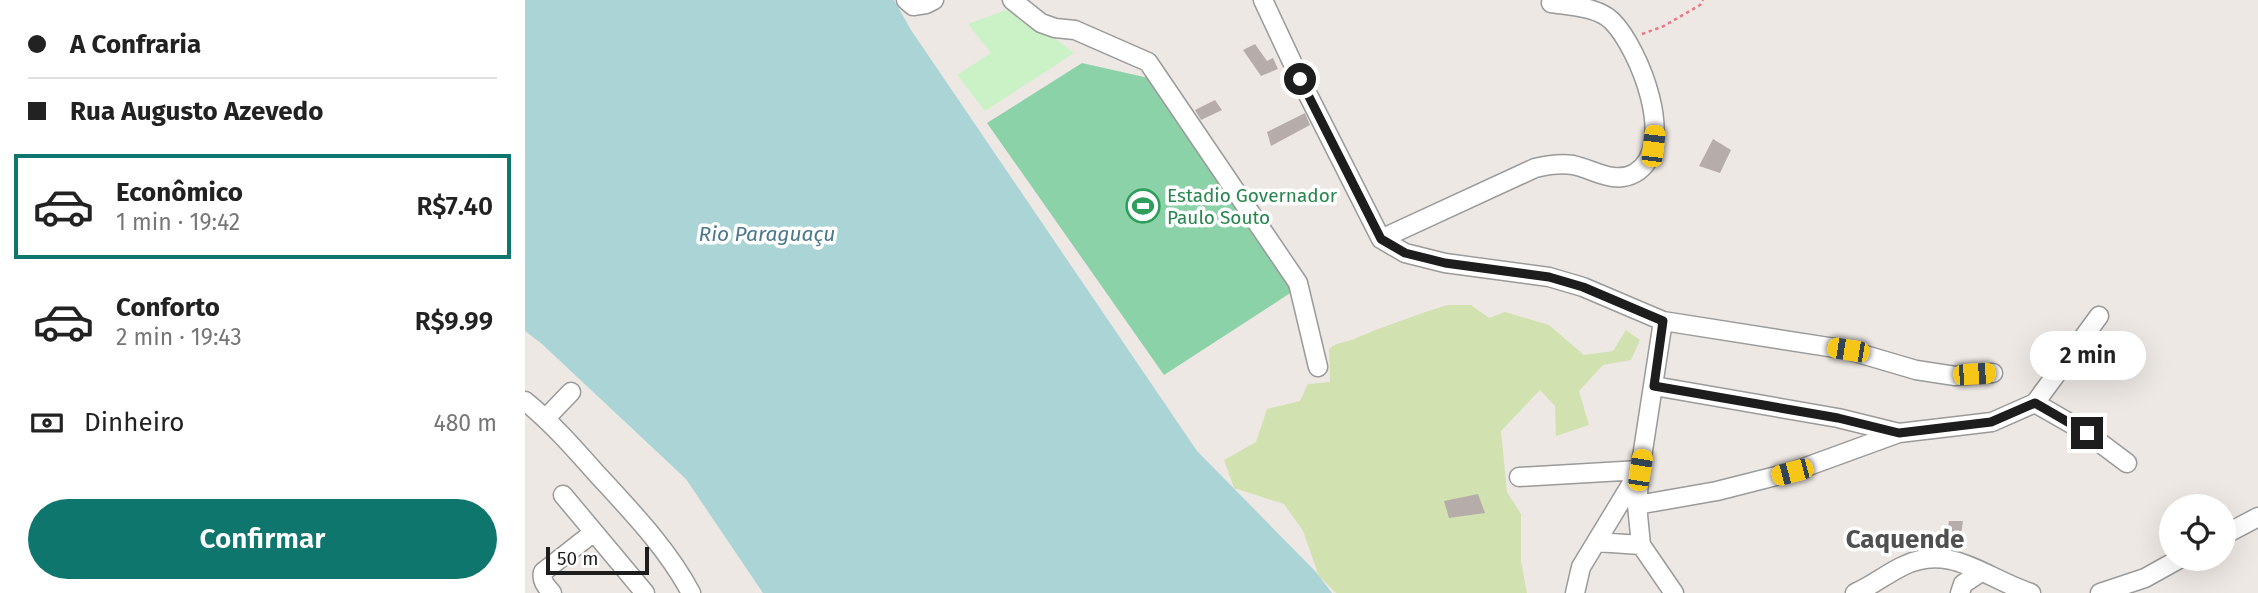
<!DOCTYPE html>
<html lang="pt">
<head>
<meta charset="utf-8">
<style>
	:root { --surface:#fff; --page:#f2f2f2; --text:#222; --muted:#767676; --line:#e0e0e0; --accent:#0f766e }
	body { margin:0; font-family:"Fira Sans",sans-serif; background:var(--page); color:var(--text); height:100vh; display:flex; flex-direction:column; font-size:26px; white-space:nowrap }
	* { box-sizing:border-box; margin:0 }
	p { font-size:23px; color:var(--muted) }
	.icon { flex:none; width:38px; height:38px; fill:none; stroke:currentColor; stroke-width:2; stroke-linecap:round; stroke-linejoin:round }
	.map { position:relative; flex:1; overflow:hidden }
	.details { display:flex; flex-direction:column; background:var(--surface); width:525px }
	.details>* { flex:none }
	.banner { display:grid; align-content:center; height:154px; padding:0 28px; background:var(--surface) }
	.buttons { position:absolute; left:1634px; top:494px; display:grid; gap:14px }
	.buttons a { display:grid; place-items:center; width:77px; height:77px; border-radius:50%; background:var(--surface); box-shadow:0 7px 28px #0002; font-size:35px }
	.scale { position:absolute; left:21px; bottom:18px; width:103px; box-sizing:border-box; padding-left:7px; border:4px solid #1d1d1d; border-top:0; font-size:19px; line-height:24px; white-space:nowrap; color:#1d1d1d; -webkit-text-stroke:5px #fff; paint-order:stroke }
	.end { position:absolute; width:32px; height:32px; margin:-16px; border:9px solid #1d1d1d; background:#fff; box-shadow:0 0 0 4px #fff }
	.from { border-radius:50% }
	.bubble { position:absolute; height:49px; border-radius:24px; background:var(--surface); box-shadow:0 7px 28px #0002; font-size:23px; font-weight:600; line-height:49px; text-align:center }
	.car { position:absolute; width:21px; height:42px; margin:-21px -10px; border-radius:9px; box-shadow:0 0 5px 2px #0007; background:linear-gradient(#f5c518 24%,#345 0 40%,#f5c518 0 76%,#345 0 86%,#f5c518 0) }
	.banner b { display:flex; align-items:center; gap:24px; height:66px; font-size:26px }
	.banner b+b { border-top:2px solid var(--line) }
	.banner i { width:18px; height:18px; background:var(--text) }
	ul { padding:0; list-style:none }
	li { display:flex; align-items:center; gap:21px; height:105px; margin:0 14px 10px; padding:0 14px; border:4px solid transparent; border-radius:0px }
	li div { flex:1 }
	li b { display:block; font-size:26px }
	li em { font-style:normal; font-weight:600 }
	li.active { border-color:var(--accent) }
	li>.icon { width:63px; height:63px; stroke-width:1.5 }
	.pay { display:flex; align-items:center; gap:18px; height:77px; padding:0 28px; font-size:26px }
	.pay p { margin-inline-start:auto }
	.action { display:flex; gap:14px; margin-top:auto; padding:14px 28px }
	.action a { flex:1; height:80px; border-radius:42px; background:var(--accent); color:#fff; font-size:28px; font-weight:600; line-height:80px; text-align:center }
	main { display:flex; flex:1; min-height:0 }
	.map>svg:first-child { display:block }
	.grass { fill:#d2e1b0 }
	.park { fill:#cbf2c6 }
	.pitch { fill:#8cd2a9 }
	.water { fill:#aad4d5 }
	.building { fill:#b6adaa }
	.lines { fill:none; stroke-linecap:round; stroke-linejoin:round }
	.minor-casing { stroke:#9a9a9a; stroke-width:21 }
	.path { stroke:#e87a85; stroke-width:2.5; stroke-dasharray:3.5 3.5; stroke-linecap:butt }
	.minor { stroke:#fff; stroke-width:18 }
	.route { stroke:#1d1d1d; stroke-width:9 }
	.labels { text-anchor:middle; stroke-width:7; stroke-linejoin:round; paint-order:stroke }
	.leisure-label { font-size:19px; fill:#27864d; stroke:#fff; text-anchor:start }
	.water-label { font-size:21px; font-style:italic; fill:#4c788b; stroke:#fff }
	.district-label { font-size:26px; font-weight:bold; fill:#505050; stroke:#fff }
</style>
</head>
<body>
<main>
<section class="details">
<div class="banner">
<b><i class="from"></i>A Confraria</b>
<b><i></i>Rua Augusto Azevedo</b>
</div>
<ul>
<li class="active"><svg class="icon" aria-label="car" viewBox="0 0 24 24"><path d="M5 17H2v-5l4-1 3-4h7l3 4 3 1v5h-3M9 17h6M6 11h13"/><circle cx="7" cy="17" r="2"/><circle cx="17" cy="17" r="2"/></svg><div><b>Econômico</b><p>1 min · 19:42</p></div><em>R$7.40</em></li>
<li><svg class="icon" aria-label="car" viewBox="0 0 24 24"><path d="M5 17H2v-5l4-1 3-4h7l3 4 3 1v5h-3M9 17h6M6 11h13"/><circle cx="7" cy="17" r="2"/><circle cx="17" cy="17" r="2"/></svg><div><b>Conforto</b><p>2 min · 19:43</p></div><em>R$9.99</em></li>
</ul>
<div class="pay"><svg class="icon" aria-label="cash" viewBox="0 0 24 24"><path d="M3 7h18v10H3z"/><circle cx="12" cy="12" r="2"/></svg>Dinheiro<p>480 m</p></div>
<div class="action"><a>Confirmar</a></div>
</section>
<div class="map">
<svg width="1733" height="593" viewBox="0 0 1733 593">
	<rect width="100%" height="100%" fill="#ede8e4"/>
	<path class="grass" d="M922,305H946L964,318L980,312L1024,325L1059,355L1088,351L1101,330L1115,340L1106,360L1078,365L1054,391L1064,425L1031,436L1030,406L1015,390L976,431L982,492L996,514V561L1002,593H811L794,576L778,531L759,504L709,488L699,460L731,442L742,409L775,401L783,384L805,382L804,349C812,342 819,343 829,339C860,326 890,315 922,305Z"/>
	<path class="park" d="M489,7L549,53L460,111L432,75L466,53L443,24Z"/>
	<path class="pitch" d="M557,63L628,79L773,288L639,375L462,123Z"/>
	<path class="water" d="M0,0H369L386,30L672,451L791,572L807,593H238L161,479L17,344L0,331Z"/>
	<path class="building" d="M730,44L742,61L748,58L753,69L736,76L718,50Z
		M690,100L697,110L676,120L670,110Z
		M780,113L785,125L746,146L742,132Z
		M1188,139L1206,150L1195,173L1174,166Z
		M953,494L960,513L924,518L919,501Z
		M1424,521H1438L1434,549L1419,548Z"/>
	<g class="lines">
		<defs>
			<path id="minor" d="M381,0L388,6L401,4L409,0
				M487,0L516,23L530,28L550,30L623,62L773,283L793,367
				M738,0L775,79L856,239
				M856,239L880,253L920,263L1024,277L1058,287L1138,321L1323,350L1391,370L1430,376L1468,373
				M856,239L1010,168C1023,165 1034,163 1048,165C1068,169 1089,185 1110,173C1154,147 1114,48 1087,21C1073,7 1046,6 1026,3
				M1129,386L1313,418L1374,433
				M0,401C27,423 49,448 72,474C106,511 143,549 166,593
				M1510,403L1574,316
				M21,418L46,392
				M994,477L1115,470
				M38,495L120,593
				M1112,505L1192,491L1267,472L1374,433L1467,422L1510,403L1562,433L1602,463
				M1699,535L1733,517
				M1071,542L1116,545L1112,505L1115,470L1138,321
				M1116,545L1149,593
				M27,593C21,586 16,581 18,572L69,532
				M1050,593L1056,567L1113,473
				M1330,593C1347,586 1361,574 1378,566C1425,542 1461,579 1506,593
				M1435,593L1438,584L1456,572
				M1575,593L1620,578L1656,558"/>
		</defs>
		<use href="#minor" class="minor-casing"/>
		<path class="path" d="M1117,34L1139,26L1175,5L1178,0"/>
		<use href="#minor" class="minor"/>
	</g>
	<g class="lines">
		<path class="route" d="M775,79L856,239L880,253L920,263L1024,277L1058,287L1138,321L1129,386L1313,418L1374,433L1466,422L1510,403L1562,433"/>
	</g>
	<defs>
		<symbol id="stadium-ring" viewBox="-11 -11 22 22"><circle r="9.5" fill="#fff" stroke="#2e9e5b" stroke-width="1.5"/><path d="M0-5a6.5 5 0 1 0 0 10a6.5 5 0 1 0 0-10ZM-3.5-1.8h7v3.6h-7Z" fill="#2e9e5b"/></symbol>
	</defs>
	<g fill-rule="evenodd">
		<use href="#stadium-ring" x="599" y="187" width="38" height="38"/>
	</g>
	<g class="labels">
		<g class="leisure-label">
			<text x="642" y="202">Estadio Governador<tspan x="642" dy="22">Paulo Souto</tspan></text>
		</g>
		<g class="water-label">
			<text x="242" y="241">Rio Paraguaçu</text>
		</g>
		<g class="district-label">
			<text x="1380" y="548">Caquende</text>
		</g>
	</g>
</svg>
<div class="buttons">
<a><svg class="icon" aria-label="locate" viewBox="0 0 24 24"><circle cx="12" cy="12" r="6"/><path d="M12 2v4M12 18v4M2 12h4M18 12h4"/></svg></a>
</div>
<div class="scale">50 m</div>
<i class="end from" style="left:775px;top:79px"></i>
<i class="end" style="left:1562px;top:433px"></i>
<div class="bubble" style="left:1505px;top:331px;width:116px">2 min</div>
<i class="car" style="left:1128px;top:146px;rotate:7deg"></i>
<i class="car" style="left:1323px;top:350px;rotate:279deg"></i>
<i class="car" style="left:1449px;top:374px;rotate:86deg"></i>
<i class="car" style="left:1115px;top:470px;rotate:9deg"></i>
<i class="car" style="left:1267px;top:472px;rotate:255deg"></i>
</div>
</main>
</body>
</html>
